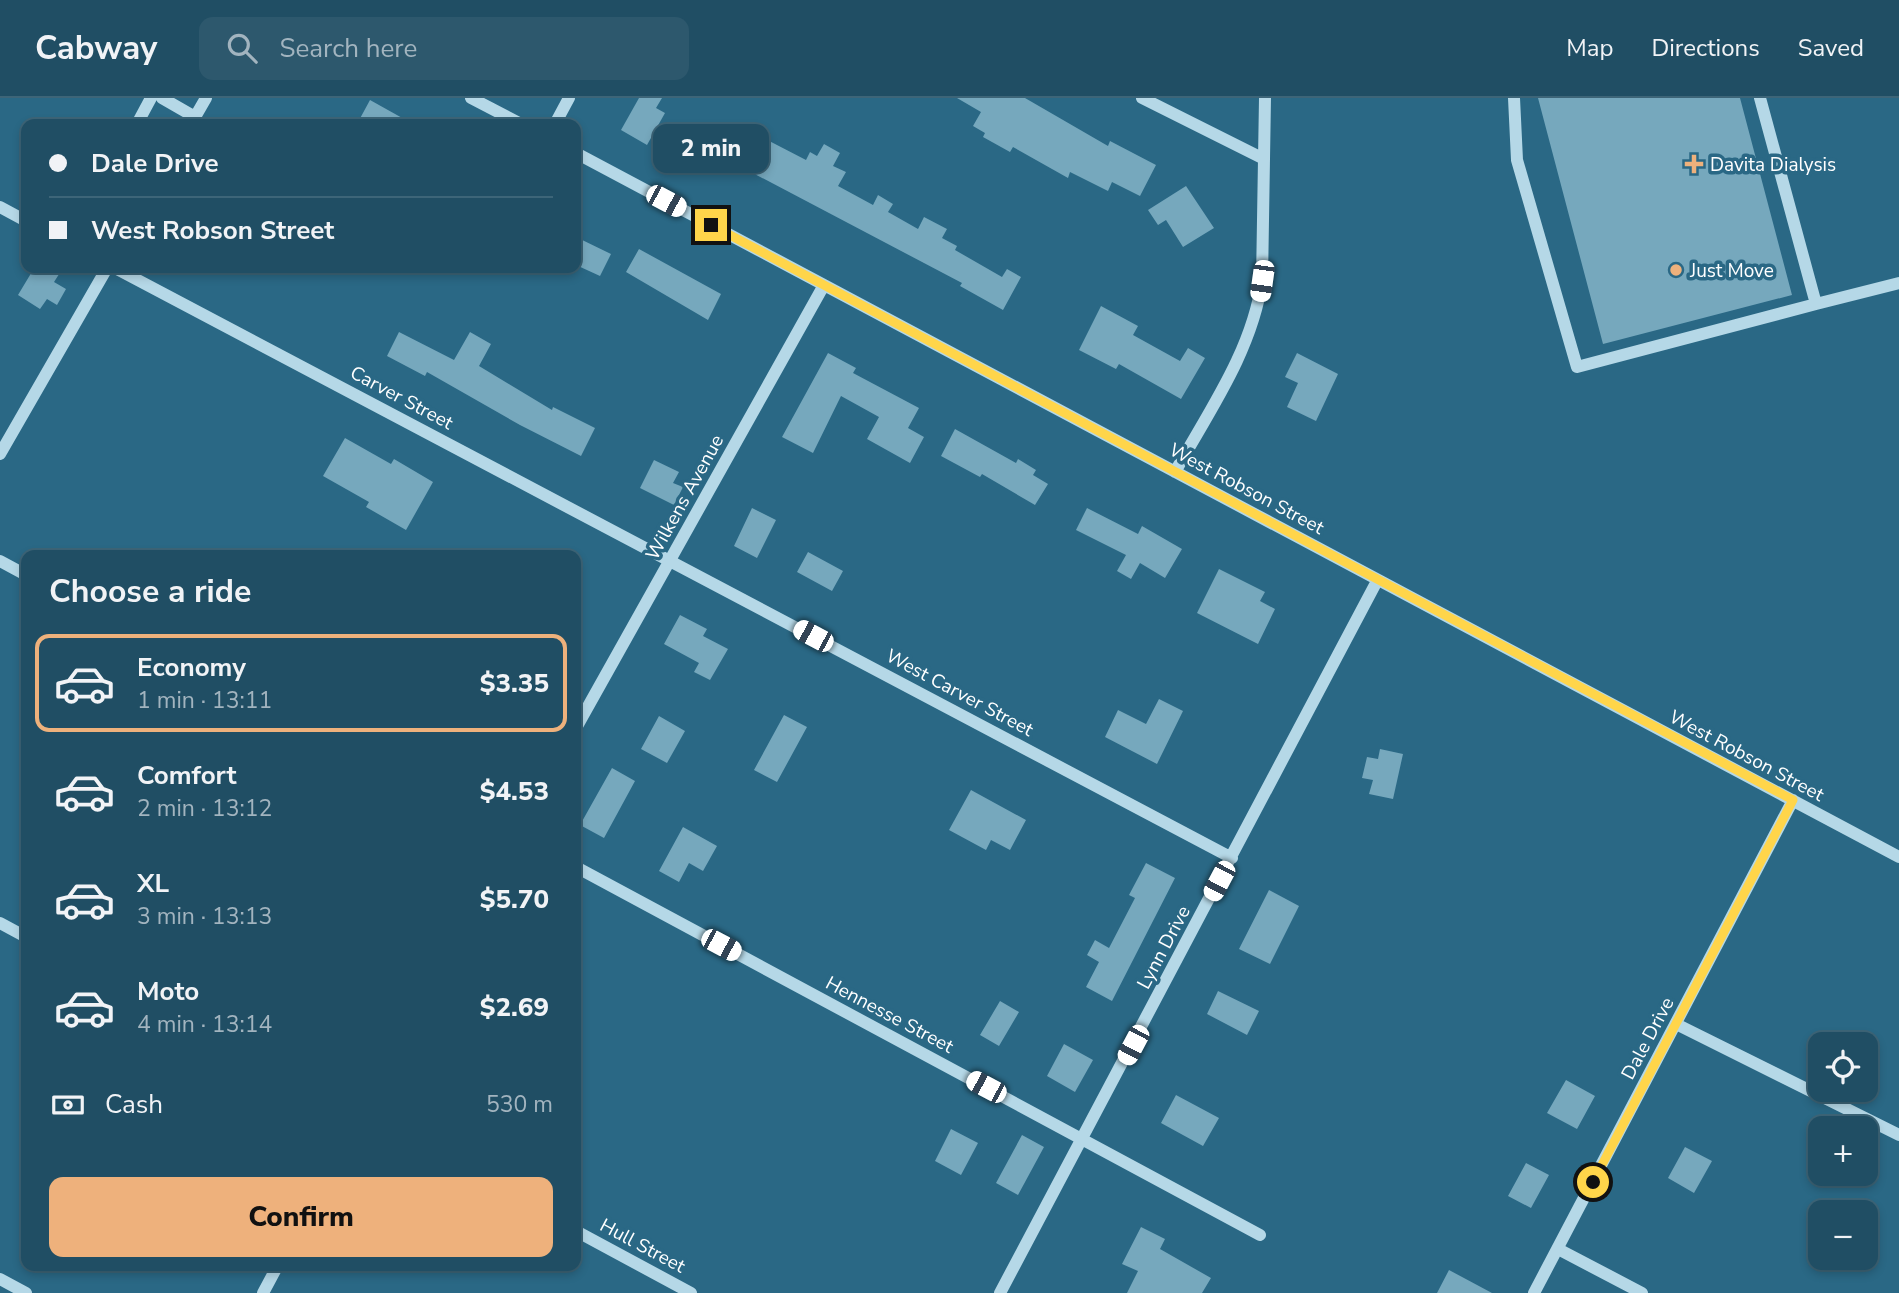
<!DOCTYPE html>
<html lang="en">
<head>
<meta charset="utf-8">
<style>
	:root { --surface:#204e64; --page:#2d586d; --text:#f1f3f6; --muted:#a2b4bf; --line:#3d6578; --accent:#eeb17c }
	body { margin:0; font-family:"Nunito Sans",sans-serif; background:var(--page); color:var(--text); height:100vh; display:flex; flex-direction:column; font-size:26px; white-space:nowrap }
	* { box-sizing:border-box; margin:0 }
	p { font-size:23px; color:var(--muted) }
	.icon { flex:none; width:38px; height:38px; fill:none; stroke:currentColor; stroke-width:2; stroke-linecap:round; stroke-linejoin:round }
	.map { position:relative; flex:1; overflow:hidden }
	.details { position:absolute; left:21px; top:452px; width:560px; height:721px; display:flex; flex-direction:column; background:var(--surface); border-radius:14px; box-shadow:0 4px 10px #0003,0 0 0 2px var(--line) }
	.details>* { flex:none }
	.top-card { position:absolute; left:21px; top:21px; width:560px; height:154px; border-radius:14px; box-shadow:0 4px 10px #0003,0 0 0 2px var(--line); display:grid; align-content:center; height:154px; padding:0 28px; background:var(--surface) }
	.controls { position:absolute; left:1808px; top:934px; display:grid; gap:14px }
	.controls a { display:grid; place-items:center; width:70px; height:70px; border-radius:14px; background:var(--surface); box-shadow:0 4px 10px #0003,0 0 0 2px var(--line); font-size:35px }
	.end { position:absolute; width:32px; height:32px; margin:-16px; border:9px solid #ffd54a; background:#111; box-shadow:0 0 0 4px #111 }
	.from { border-radius:50% }
	.bubble { position:absolute; height:49px; border-radius:14px; background:var(--surface); box-shadow:0 4px 10px #0003,0 0 0 2px var(--line); font-size:23px; font-weight:800; line-height:49px; text-align:center }
	.car { position:absolute; width:21px; height:42px; margin:-21px -10px; border-radius:9px; box-shadow:0 0 5px 2px #0007; background:linear-gradient(#fff 24%,#345 0 40%,#fff 0 76%,#345 0 86%,#fff 0) }
	.top-card b { display:flex; align-items:center; gap:24px; height:66px; font-size:26px }
	.top-card b+b { border-top:2px solid var(--line) }
	.top-card i { width:18px; height:18px; background:var(--text) }
	ul { padding:0; list-style:none }
	li { display:flex; align-items:center; gap:21px; height:98px; margin:0 14px 10px; padding:0 14px; border:4px solid transparent; border-radius:14px }
	li div { flex:1 }
	li b { display:block; font-size:26px }
	li em { font-style:normal; font-weight:800 }
	li.on { border-color:var(--accent) }
	li>.icon { width:63px; height:63px; stroke-width:1.5 }
	h2 { padding:0 28px; font-size:32px; line-height:84px }
	.pay { display:flex; align-items:center; gap:18px; height:77px; padding:0 28px; font-size:26px }
	.pay p { margin-inline-start:auto }
	.cta { display:flex; gap:14px; margin-top:auto; padding:14px 28px }
	.cta a { flex:1; height:80px; border-radius:14px; background:var(--accent); color:#111; font-size:28px; font-weight:800; line-height:80px; text-align:center }
	header { display:flex; align-items:center; gap:42px; box-sizing:border-box; height:98px; padding:0 35px; background:var(--surface); border-bottom:2px solid var(--line) }
	header strong { font-size:33px }
	nav { display:flex; gap:38px; margin-inline-start:auto; font-size:24px }
	.search { width:490px; height:63px; background:var(--page); display:flex; align-items:center; gap:18px; box-sizing:border-box; padding:0 24px; border-radius:14px; color:var(--muted); font-size:26px }
	.map>svg:first-child { display:block }
	.building { fill:#76a8bd }
	.lines { fill:none; stroke-linecap:round; stroke-linejoin:round }
	.minor { stroke:#b5d8e7; stroke-width:12 }
	.route { stroke:#ffd54a; stroke-width:9 }
	.poi-dot { fill:#eeb17c; stroke:#2a6885; stroke-width:2.5 }
	.labels { text-anchor:middle; stroke-width:7; stroke-linejoin:round; paint-order:stroke }
	.poi-label { font-size:19px; fill:#fff; stroke:#2a6885; text-anchor:start }
	.street-label { font-size:19px; fill:#fff; stroke:#2a6885 }
</style>
</head>
<body>
<header>
<strong>Cabway</strong>
<div class="search"><svg class="icon" aria-label="search" viewBox="0 0 24 24"><circle cx="10" cy="10" r="6"/><path d="M15 15l6 6"/></svg>Search here</div>
<nav><a>Map</a><a>Directions</a><a>Saved</a></nav>
</header>
<div class="map">
<svg width="1899" height="1195" viewBox="0 0 1899 1195">
	<rect width="100%" height="100%" fill="#2a6885"/>
	<path class="building" d="M639,0H662L656,10L665,15L647,47L621,32Z
		M957,0H1025L1108,48L1110,43L1156,67L1140,98L1112,84L1108,93L1070,74L1068,80L1013,49L1010,54L983,39L985,35L973,28L981,14Z
		M1538,0H1740L1792,197L1603,246Z
		M370,2L413,26H357Z
		M746,31L806,62L810,54L817,58L824,46L840,55L833,68L846,74L838,88L873,107L878,97L893,106L888,114L918,131L924,119L947,131L942,140L957,148L955,152L1002,179L1007,171L1021,179L1003,212L960,188L962,185L730,63Z
		M1186,88L1214,130L1183,149L1166,122L1158,127L1148,112Z
		M576,139L611,156L600,178L576,167Z
		M639,151L721,196L708,222L626,174Z
		M45,170H63L54,184L66,191L57,207L47,201L40,211L18,197L33,172L41,177Z
		M1101,208L1138,228L1133,237L1180,263L1188,250L1205,260L1181,301L1119,266L1116,271L1079,252Z
		M399,234L454,262L470,234L491,246L479,268L552,312L553,309L595,330L581,358L520,327L427,274L425,278L387,258Z
		M828,255L856,270L853,275L919,310L908,330L924,339L910,365L867,341L879,319L841,298L813,355L782,339Z
		M1297,255L1338,276L1316,323L1287,309L1298,285L1285,279Z
		M955,331L1016,365L1018,361L1036,372L1033,377L1048,386L1035,407L982,376L980,379L941,358Z
		M345,340L391,366L394,361L433,384L406,432L366,409L369,404L323,378Z
		M654,362L679,374L673,385L683,389L674,407L640,390Z
		M752,410L776,422L757,460L734,448Z
		M1087,410L1138,436L1142,428L1182,451L1165,480L1140,465L1131,481L1117,473L1126,457L1076,432Z
		M808,454L843,473L832,493L797,474Z
		M1219,471L1265,494L1260,503L1275,511L1258,546L1197,515Z
		M680,517L707,531L703,538L728,551L710,582L694,574L699,565L664,546Z
		M1159,601L1183,613L1157,666L1105,639L1118,612L1146,626Z
		M784,617L807,629L777,684L754,672Z
		M659,618L685,633L667,665L641,651Z
		M1380,651L1403,656L1393,701L1369,696L1373,682L1362,680L1367,659L1378,661Z
		M612,670L635,683L604,740L580,727Z
		M971,692L1026,722L1010,752L991,742L986,752L949,732Z
		M683,729L717,748L703,773L689,765L679,784L659,773Z
		M1146,765L1175,780L1112,903L1086,889L1099,864L1087,857L1095,842L1109,850L1135,800L1129,797Z
		M1269,792L1299,808L1270,866L1239,851Z
		M1218,893L1259,913L1247,937L1207,916Z
		M1000,903L1019,914L999,948L980,937Z
		M1064,946L1093,962L1075,994L1047,978Z
		M1566,982L1595,998L1577,1031L1547,1015Z
		M1176,997L1219,1020L1203,1048L1161,1025Z
		M951,1031L978,1045L961,1077L935,1063Z
		M1022,1037L1044,1049L1018,1097L996,1085Z
		M1685,1049L1712,1063L1694,1095L1668,1080Z
		M1526,1065L1549,1077L1531,1110L1508,1098Z
		M1141,1129L1165,1141L1160,1151L1211,1180L1202,1195H1127L1138,1173L1122,1166Z
		M1449,1172L1492,1195H1437Z"/>
	<g class="lines">
		<path class="minor" d="M162,0L195,19
			M471,0L521,26
			M1142,0L1262,60
			M1514,0L1517,62L1577,269L1816,206
			M1760,0L1816,206L1899,185
			M137,26L151,0
			M191,26L206,0
			M555,26L569,0
			M576,55L1899,759
			M0,109L26,123
			M115,170L1232,760
			M0,356L107,170
			M1175,374C1209,313 1252,253 1262,183L1265,0
			M0,463L26,477
			M576,630L824,187
			M576,769L1260,1137
			M0,825L26,839
			M1676,926L1899,1037
			M576,1133L691,1195
			M1558,1151L1642,1195
			M0,1181L26,1195
			M263,1195L278,1167
			M1000,1195L1377,483
			M1534,1195L1793,702"/>
	</g>
	<g class="lines">
		<path class="route" d="M711,127L1793,702L1593,1084"/>
	</g>
	<g class="poi-dot">
		<path d="M1690.5 55.5h7v7h7v7h-7v7h-7v-7h-7v-7h7z"/>
		<circle cx="1676" cy="172" r="7"/>
	</g>
	<g class="labels">
		<g class="poi-label">
			<text x="1710" y="73">Davita Dialysis</text>
			<text x="1690" y="179">Just Move</text>
		</g>
		<g class="street-label">
			<text transform="translate(402 299) rotate(28)" y="7">Carver Street</text>
			<text transform="translate(1247 390) rotate(28)" y="7">West Robson Street</text>
			<text transform="translate(684 399) rotate(-61)" y="7">Wilkens Avenue</text>
			<text transform="translate(960 594) rotate(28)" y="7">West Carver Street</text>
			<text transform="translate(1747 657) rotate(28)" y="7">West Robson Street</text>
			<text transform="translate(1163 849) rotate(-62)" y="7">Lynn Drive</text>
			<text transform="translate(890 916) rotate(28)" y="7">Hennesse Street</text>
			<text transform="translate(1647 940) rotate(-62)" y="7">Dale Drive</text>
			<text transform="translate(643 1147) rotate(28)" y="7">Hull Street</text>
		</g>
	</g>
</svg>
<div class="controls">
<a><svg class="icon" aria-label="locate" viewBox="0 0 24 24"><circle cx="12" cy="12" r="6"/><path d="M12 2v4M12 18v4M2 12h4M18 12h4"/></svg></a>
<a>+</a>
<a>−</a>
</div>
<i class="end from" style="left:1593px;top:1084px"></i>
<i class="end" style="left:711px;top:127px"></i>
<div class="bubble" style="left:653px;top:26px;width:116px">2 min</div>
<i class="car" style="left:666px;top:103px;rotate:118deg"></i>
<i class="car" style="left:1262px;top:183px;rotate:188deg"></i>
<i class="car" style="left:813px;top:538px;rotate:298deg"></i>
<i class="car" style="left:1219px;top:783px;rotate:208deg"></i>
<i class="car" style="left:721px;top:847px;rotate:118deg"></i>
<i class="car" style="left:1133px;top:947px;rotate:208deg"></i>
<i class="car" style="left:986px;top:989px;rotate:298deg"></i>
<div class="top-card">
<b><i class="from"></i>Dale Drive</b>
<b><i></i>West Robson Street</b>
</div>
<section class="details">
<h2>Choose a ride</h2>
<ul>
<li class="on"><svg class="icon" aria-label="car" viewBox="0 0 24 24"><path d="M5 17H2v-5l4-1 3-4h7l3 4 3 1v5h-3M9 17h6M6 11h13"/><circle cx="7" cy="17" r="2"/><circle cx="17" cy="17" r="2"/></svg><div><b>Economy</b><p>1 min · 13:11</p></div><em>$3.35</em></li>
<li><svg class="icon" aria-label="car" viewBox="0 0 24 24"><path d="M5 17H2v-5l4-1 3-4h7l3 4 3 1v5h-3M9 17h6M6 11h13"/><circle cx="7" cy="17" r="2"/><circle cx="17" cy="17" r="2"/></svg><div><b>Comfort</b><p>2 min · 13:12</p></div><em>$4.53</em></li>
<li><svg class="icon" aria-label="car" viewBox="0 0 24 24"><path d="M5 17H2v-5l4-1 3-4h7l3 4 3 1v5h-3M9 17h6M6 11h13"/><circle cx="7" cy="17" r="2"/><circle cx="17" cy="17" r="2"/></svg><div><b>XL</b><p>3 min · 13:13</p></div><em>$5.70</em></li>
<li><svg class="icon" aria-label="car" viewBox="0 0 24 24"><path d="M5 17H2v-5l4-1 3-4h7l3 4 3 1v5h-3M9 17h6M6 11h13"/><circle cx="7" cy="17" r="2"/><circle cx="17" cy="17" r="2"/></svg><div><b>Moto</b><p>4 min · 13:14</p></div><em>$2.69</em></li>
</ul>
<div class="pay"><svg class="icon" aria-label="cash" viewBox="0 0 24 24"><path d="M3 7h18v10H3z"/><circle cx="12" cy="12" r="2"/></svg>Cash<p>530 m</p></div>
<div class="cta"><a>Confirm</a></div>
</section>
</div>
</body>
</html>
